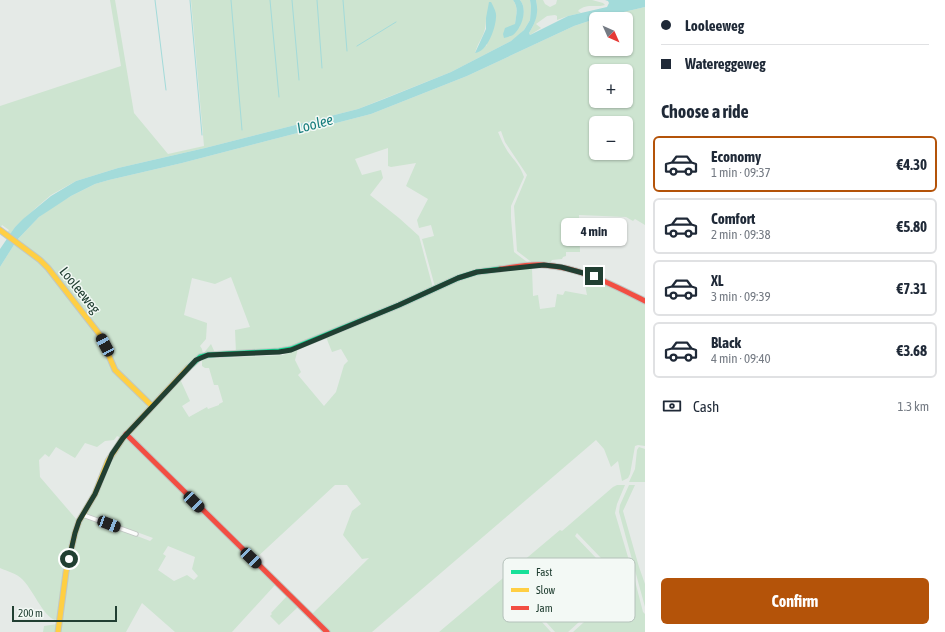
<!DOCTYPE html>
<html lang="en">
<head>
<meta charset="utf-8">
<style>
	:root { --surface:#fff; --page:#f6f6f7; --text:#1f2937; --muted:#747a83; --line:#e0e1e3; --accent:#b45309 }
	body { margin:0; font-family:"Asap Condensed",sans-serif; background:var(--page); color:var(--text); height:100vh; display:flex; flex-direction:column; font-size:15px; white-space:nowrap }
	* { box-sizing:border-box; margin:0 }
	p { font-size:13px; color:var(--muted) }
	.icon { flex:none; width:22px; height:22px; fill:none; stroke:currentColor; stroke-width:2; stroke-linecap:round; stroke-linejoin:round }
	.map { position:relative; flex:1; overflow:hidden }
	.details { display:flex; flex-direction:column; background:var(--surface); width:300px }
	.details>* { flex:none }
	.top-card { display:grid; align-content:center; height:88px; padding:0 16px; background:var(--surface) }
	.needle { width:26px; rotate:135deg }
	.tools { position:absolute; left:589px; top:12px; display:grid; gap:8px }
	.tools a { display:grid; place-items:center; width:44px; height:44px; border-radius:6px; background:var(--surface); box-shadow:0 1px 3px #0004; font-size:20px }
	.scale { position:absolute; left:12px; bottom:10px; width:105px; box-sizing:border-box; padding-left:4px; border:2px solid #213f32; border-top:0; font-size:11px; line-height:14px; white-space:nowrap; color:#213f32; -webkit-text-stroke:3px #f3f9f5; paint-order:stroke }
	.end { position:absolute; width:18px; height:18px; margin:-9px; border:5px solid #213f32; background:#fff; box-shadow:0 0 0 2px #fff }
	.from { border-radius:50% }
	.bubble { position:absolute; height:28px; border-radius:6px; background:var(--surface); box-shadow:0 1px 3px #0004; font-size:13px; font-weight:700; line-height:28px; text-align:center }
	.car { position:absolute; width:12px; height:24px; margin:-12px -6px; border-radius:5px; box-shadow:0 0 3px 1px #0007; background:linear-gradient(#222 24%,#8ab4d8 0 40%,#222 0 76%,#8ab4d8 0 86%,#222 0) }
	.top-card b { display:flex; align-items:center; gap:14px; height:38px; font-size:15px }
	.top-card b+b { border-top:1px solid var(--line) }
	.top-card i { width:10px; height:10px; background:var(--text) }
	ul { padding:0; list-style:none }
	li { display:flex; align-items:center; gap:12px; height:56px; margin:0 8px 6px; padding:0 8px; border:2px solid var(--line); border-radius:6px }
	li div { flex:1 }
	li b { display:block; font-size:15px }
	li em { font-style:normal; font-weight:700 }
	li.selected { border-color:var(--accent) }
	li>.icon { width:36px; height:36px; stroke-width:1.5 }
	h2 { padding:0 16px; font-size:18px; line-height:48px }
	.pay { display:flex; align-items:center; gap:10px; height:44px; padding:0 16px; font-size:15px }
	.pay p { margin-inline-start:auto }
	.action { display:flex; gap:8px; margin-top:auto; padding:8px 16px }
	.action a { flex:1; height:46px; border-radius:6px; background:var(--accent); color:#fff; font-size:16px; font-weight:700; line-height:46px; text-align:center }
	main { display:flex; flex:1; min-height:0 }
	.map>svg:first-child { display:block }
	.green { fill:#cde4d0; fill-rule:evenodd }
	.water { fill:#a3dbda }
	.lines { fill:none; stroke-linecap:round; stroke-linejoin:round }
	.stream { stroke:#a3dbda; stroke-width:1 }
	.street-casing { stroke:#c2c7c4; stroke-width:5.5 }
	.fast-casing { stroke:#c0c8c4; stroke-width:7 }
	.slow-casing { stroke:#c0c8c4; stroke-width:7 }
	.jam-casing { stroke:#c0c8c4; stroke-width:7 }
	.street { stroke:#fbfcfb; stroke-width:3.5 }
	.fast { stroke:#16e098; stroke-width:5 }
	.slow { stroke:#ffcf43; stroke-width:5 }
	.jam { stroke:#f24e42; stroke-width:5 }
	.route { stroke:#213f32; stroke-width:5 }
	.labels { text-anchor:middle; stroke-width:3; stroke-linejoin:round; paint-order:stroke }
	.street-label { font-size:14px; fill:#213f32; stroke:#f3f9f5 }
	.water-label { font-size:15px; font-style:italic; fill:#187e7e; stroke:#f3f9f5 }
	.key { fill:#f3f9f5; stroke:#b4c1ba; stroke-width:1 }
	.key-label { font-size:11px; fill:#213f32 }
</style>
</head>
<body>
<main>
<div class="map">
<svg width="645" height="632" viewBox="0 0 645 632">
	<rect width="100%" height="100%" fill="#e5eae7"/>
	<path class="green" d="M110,0H115L134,113L168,154L204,146L191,0H513C519,8 516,15 515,24L519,28C522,19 527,9 520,0H530L531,7L530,20L524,30L518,36L511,41L451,72L358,109L205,148L118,168L76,181L51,195L37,207L15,227L10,235L7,233L9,230L2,225L0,229V106L121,66ZM486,18L487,45L475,53C480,37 486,36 486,18Z
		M536,0H543L545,4L550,7L556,4L557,0H592L603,3L605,5C596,8 586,3 578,11L581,13L568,16L557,20V16L555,15L547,16L536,24L541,28L530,35L529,33C536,23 538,12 536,0Z
		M645,7V225L635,219L633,221L626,217L579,215L580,252H566V256L563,257L562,259L552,260L550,263L534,264L517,251L514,206L527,175L505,142L501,131L498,132C501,139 504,146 508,152C514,160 521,167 524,177L511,206V218L514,252L531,265L475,271L435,287L422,239L434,236L431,225L419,228L417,220L428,199L406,186L416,163L391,167L388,166V148L355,159L362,175L381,170L383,178L370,195L399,218L419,236L433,288L382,311L285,349L236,353L235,330L250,327L231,277L215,284L192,278L184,315L207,323L206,339L200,346L202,349L203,354L211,344L215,353L202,355L153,403L151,402L118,371L101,333L68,290L53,272L17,240L39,217L51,208L71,196L95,184L109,180L182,163L371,114L467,76L574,26L598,18ZM596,19H626V49H596ZM596,71H626V101H596ZM596,123H626V153H596Z
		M15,243L44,265L100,339L113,371L148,404L149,407L121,438L117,436L114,440L105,441L97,447L85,443L75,458L56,447L49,457L45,454L39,460L40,477L77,520L58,618L55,620C43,616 32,588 22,579C17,574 7,571 0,568V267Z
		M532,268L533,296L538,295L540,309L555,307L557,294L563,295L565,291L587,295L583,275L645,303V446L638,445L635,446L630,474L628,478L622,481L618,461L611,467L604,449L596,440L372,632H328L311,615L369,558L362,559L343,535L352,511L361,504L347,485H335L254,560L130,434L180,379L190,401L182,406L189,417L207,407L208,409L219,405V404L223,402L218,385H214L209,368H205L202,366V359L283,355L298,349L295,360L301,372L298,375L324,406L336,392L344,365L348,361L341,349L332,352L326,337L463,279L479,274Z
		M126,438L151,460L275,585L232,632H175L142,603L126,632H58L67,569L78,524L83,515L150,541L153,538L85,513L108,463ZM168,546L195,557L192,569L198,576L194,580L187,575L174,581L158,570L166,556L163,554Z
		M639,447L645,449V482H629L635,469L637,450Z
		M617,485H625L617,504L615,513L633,574L624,582L577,533L575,536L621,584L568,632H555L514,586L511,588L551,632H439L560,530L562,531L613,487Z
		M629,485H635L623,511L639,567L645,584V607L619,512L620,505Z
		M634,577L643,612L645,614V632H573Z
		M287,596L298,607L279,625L270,616L272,614L271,613Z
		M57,624L55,632H43L44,626Z"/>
	<path class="water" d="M513,0H520C528,9 522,28 513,35C511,36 507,37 504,38L503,34L505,28L515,24C516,15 519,8 513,0Z
		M530,0H536C539,13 536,22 529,33L530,35L568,16L607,7L609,3L608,1L605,0H645V7L598,18L574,26L467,76L371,114L182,163L109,180L95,184L71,196L39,217L17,240L0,267V249L15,227L23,219L51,196L76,181L118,168L205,148L358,109L384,99L451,72L511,41L524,30L530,20L531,7Z
		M489,2H491C493,6 495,9 496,14C497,25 488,52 475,53L486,29V18Z"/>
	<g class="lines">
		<path class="stream" d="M155,0L166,90
			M190,0L202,135
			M231,0L242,130
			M270,0L279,97
			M292,0L299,80
			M317,0L322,68
			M343,0L347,51
			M357,46L396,22"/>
		<defs>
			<path id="street" d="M83,515L136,534"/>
			<path id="fast" d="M188,368L200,357L208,355L279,351L291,349L399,305L458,278L477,272L500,269"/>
			<path id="slow" d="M0,230L40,260L48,268L100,335L115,370L152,406
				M58,632L66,572L75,533L79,521L95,494L108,461L123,438L188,368"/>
			<path id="jam" d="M500,269C514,267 529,264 543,265C580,267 613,285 645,301
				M126,434L327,632"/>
		</defs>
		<use href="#street" class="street-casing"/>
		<use href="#fast" class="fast-casing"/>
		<use href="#slow" class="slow-casing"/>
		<use href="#jam" class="jam-casing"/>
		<use href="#street" class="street"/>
		<use href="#fast" class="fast"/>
		<use href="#slow" class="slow"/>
		<use href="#jam" class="jam"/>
	</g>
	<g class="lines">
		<path class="route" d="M69,559L75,533L79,521L95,494L112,454L123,438L196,360L208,355L279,352L291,350L399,305L458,278L477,272L544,265L561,267L594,276"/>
	</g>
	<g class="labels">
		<g class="street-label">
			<text transform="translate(80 290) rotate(51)" y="5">Looleeweg</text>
		</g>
		<g class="water-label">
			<text transform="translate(315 124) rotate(-15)" y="5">Loolee</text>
		</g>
	</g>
	<rect x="503" y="558" width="132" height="64" rx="6" class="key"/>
	<rect x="511" y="570" width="18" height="4" fill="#16e098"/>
	<rect x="511" y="588" width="18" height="4" fill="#ffcf43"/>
	<rect x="511" y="606" width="18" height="4" fill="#f24e42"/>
	<g class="key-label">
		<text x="536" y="576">Fast</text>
		<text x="536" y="594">Slow</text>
		<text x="536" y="612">Jam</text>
	</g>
</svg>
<div class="tools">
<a><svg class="needle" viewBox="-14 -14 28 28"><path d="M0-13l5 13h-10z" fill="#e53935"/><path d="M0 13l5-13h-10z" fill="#747a83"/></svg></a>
<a>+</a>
<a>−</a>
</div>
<div class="scale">200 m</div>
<i class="end from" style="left:69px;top:559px"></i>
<i class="end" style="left:594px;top:276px"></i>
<div class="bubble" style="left:561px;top:218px;width:66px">4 min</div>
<i class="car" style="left:105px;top:345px;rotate:332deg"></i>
<i class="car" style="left:194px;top:502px;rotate:135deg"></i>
<i class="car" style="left:109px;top:524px;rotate:111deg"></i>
<i class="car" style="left:251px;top:558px;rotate:134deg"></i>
</div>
<section class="details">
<div class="top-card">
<b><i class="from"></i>Looleeweg</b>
<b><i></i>Watereggeweg</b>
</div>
<h2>Choose a ride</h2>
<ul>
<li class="selected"><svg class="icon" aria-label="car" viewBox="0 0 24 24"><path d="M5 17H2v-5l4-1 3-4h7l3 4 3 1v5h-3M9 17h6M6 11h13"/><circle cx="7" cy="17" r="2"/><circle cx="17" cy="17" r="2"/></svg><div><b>Economy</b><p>1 min · 09:37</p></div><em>€4.30</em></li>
<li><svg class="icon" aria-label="car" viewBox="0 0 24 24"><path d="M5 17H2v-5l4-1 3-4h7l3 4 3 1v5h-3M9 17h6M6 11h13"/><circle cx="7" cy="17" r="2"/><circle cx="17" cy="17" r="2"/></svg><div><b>Comfort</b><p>2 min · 09:38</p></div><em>€5.80</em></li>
<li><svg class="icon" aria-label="car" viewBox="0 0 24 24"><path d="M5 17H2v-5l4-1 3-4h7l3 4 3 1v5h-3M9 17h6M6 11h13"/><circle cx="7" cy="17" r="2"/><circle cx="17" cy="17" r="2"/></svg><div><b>XL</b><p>3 min · 09:39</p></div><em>€7.31</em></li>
<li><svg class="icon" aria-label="car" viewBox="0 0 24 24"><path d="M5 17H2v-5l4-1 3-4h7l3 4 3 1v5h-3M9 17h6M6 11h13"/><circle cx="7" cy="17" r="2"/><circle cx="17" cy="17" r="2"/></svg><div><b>Black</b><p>4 min · 09:40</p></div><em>€3.68</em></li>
</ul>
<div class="pay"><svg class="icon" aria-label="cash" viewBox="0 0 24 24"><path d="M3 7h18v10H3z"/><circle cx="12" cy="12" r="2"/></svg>Cash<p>1.3 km</p></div>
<div class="action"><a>Confirm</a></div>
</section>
</main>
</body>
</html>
